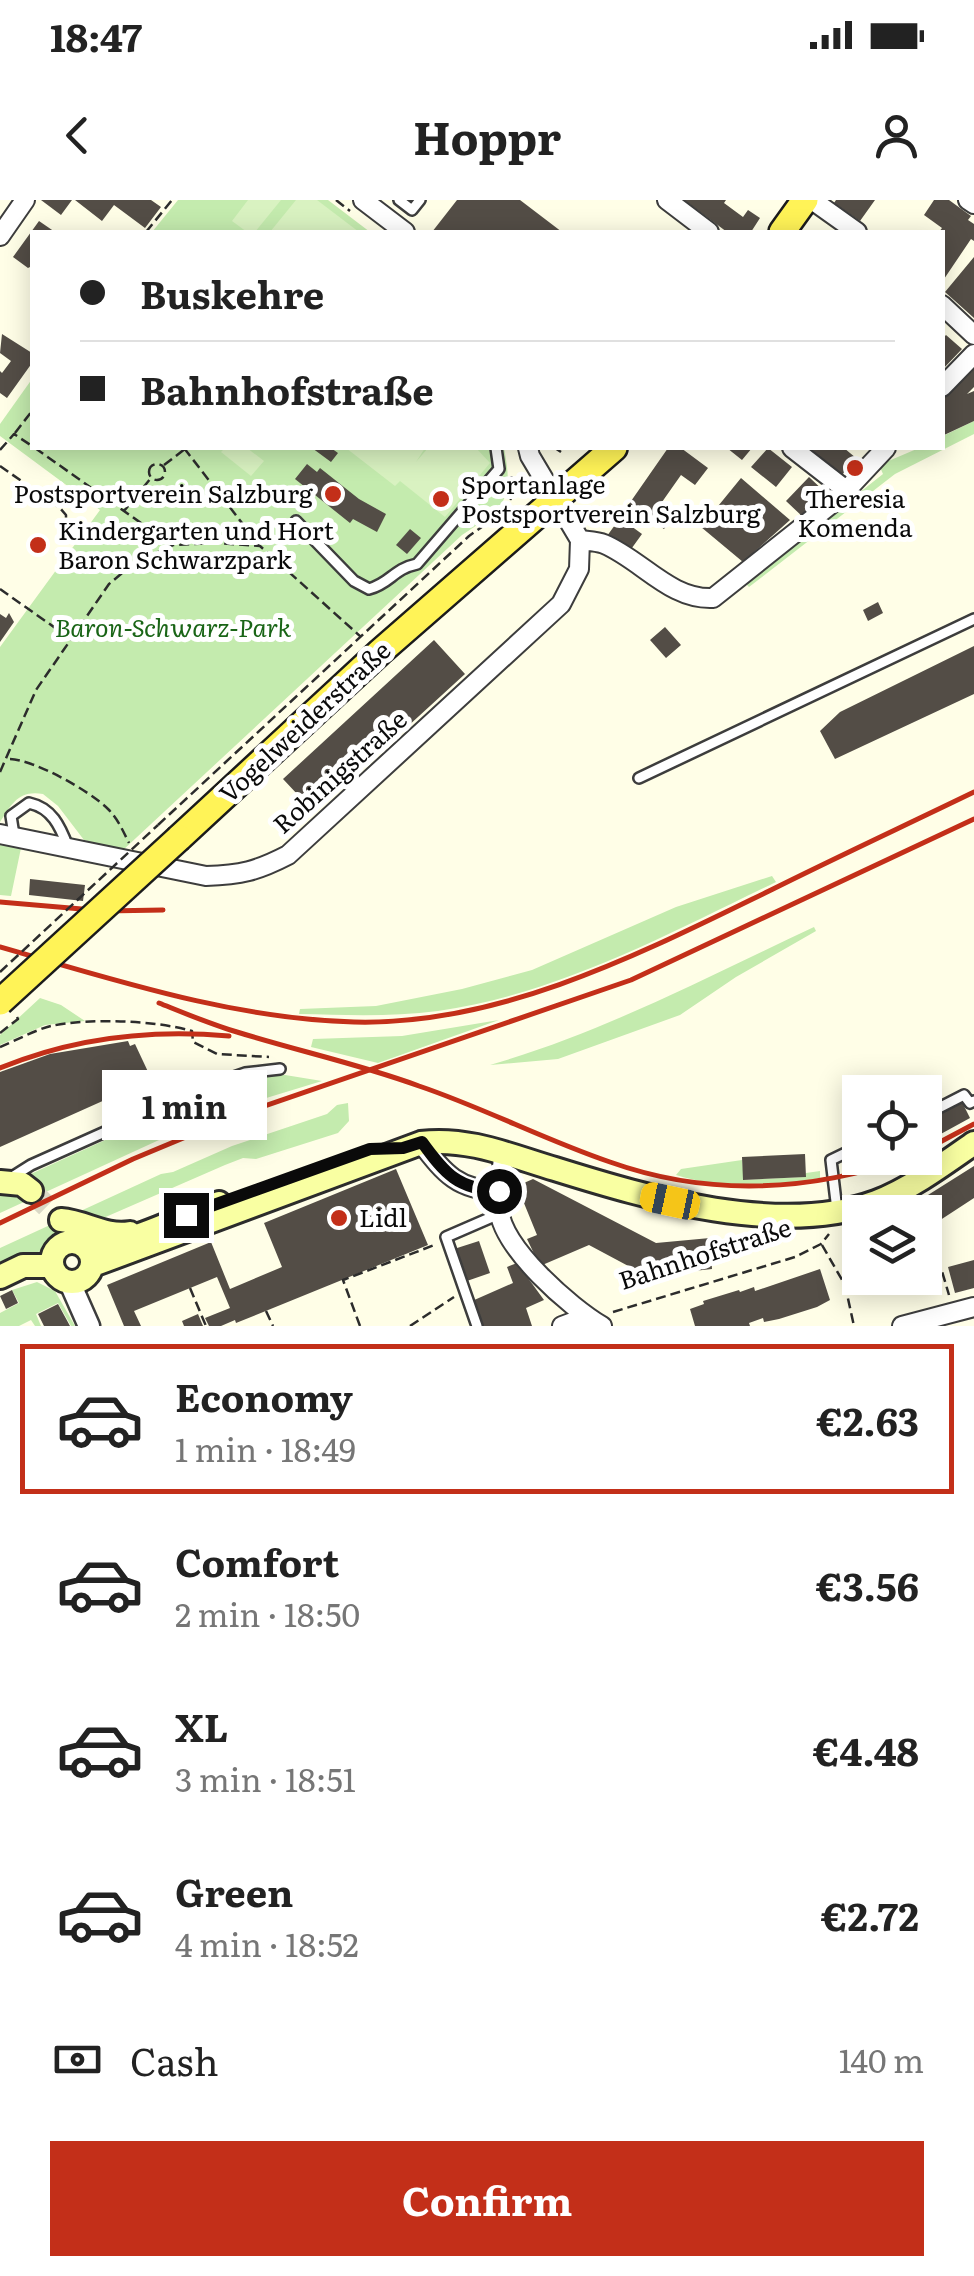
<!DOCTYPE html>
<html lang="en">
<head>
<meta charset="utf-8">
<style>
	:root { --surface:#fff; --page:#f2f2f2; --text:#222; --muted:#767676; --line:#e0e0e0; --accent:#c32f19 }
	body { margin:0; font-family:Literata,serif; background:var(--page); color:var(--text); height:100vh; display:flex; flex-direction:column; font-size:38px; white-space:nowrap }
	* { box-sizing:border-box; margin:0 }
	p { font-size:32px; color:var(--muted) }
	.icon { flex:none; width:55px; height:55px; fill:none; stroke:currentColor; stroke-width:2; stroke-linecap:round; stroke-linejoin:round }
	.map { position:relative; height:1126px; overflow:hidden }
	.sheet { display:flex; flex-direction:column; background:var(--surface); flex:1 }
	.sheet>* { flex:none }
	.hud { position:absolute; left:30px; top:30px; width:915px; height:220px; border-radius:0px; box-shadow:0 5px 25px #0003; display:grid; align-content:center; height:220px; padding:0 50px; background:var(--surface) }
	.tools { position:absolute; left:842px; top:875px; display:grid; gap:20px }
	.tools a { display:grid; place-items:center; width:100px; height:100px; border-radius:0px; background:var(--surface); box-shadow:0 5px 25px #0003; font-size:50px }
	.end { position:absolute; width:45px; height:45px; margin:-22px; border:12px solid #0a0a0a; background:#fff; box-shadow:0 0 0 5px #fff }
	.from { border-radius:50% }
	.bubble { position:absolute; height:70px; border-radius:0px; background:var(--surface); box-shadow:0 5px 25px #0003; font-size:32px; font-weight:700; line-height:70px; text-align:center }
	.car { position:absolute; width:30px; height:60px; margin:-30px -15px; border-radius:12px; box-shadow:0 0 8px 2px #0007; background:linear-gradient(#f5c518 24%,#345 0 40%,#f5c518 0 76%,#345 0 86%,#f5c518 0) }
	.hud b { display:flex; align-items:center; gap:35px; height:95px; font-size:38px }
	.hud b+b { border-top:2px solid var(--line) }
	.hud i { width:25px; height:25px; background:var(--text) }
	ul { padding:18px 0 0; list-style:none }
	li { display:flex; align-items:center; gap:30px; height:150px; margin:0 20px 15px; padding:0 30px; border:5px solid transparent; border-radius:0px }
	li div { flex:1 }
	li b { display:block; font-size:38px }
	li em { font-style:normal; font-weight:700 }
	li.on { border-color:var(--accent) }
	li>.icon { width:90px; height:90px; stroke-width:1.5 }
	.pay { display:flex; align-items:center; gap:25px; height:110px; padding:0 50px; font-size:38px }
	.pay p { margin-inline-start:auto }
	.primary-button { display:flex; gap:20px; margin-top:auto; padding:20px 50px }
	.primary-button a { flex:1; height:115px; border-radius:0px; background:var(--accent); color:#fff; font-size:40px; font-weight:700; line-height:115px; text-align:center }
	.status { display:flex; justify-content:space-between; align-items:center; height:70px; padding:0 50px; background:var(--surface); direction:ltr }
	.status svg { height:28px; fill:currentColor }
	header { display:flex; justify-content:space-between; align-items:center; height:130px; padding:0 50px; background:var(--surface); font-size:45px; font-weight:700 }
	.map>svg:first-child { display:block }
	.green { fill:#c4ebae }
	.pitch { fill:#d9f2c1 }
	.building { fill:#534d46 }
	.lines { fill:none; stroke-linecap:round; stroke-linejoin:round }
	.secondary-tunnel { stroke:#dad9c6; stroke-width:22; stroke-dasharray:22 11; stroke-linecap:butt }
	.service-casing { stroke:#3d3d3d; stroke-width:14 }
	.minor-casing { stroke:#3d3d3d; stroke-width:22 }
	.tertiary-casing { stroke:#3d3d3d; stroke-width:25 }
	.secondary-casing { stroke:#2c2c2c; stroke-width:28 }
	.primary-casing { stroke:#1b1b1b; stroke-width:30 }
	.path { stroke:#2c2c2c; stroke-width:2.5; stroke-dasharray:10 5; stroke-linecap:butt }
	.service { stroke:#fff; stroke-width:9 }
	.minor { stroke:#fff; stroke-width:18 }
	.tertiary { stroke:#fff; stroke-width:20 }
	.secondary { stroke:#f9ffa2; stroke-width:22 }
	.primary { stroke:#fff357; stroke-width:25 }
	.rail { stroke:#c32f19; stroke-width:5 }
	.primary-bridge-casing { stroke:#1b1b1b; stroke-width:30; stroke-linecap:butt }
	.path-bridge { stroke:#2c2c2c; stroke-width:2.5; stroke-dasharray:10 5; stroke-linecap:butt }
	.primary-bridge { stroke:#fff357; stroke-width:25 }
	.route { stroke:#0a0a0a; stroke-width:12 }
	.poi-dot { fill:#c32f19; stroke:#fff; stroke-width:4 }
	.labels { text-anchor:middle; stroke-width:10; stroke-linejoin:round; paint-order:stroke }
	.poi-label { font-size:25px; fill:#0a0a0a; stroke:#fff; text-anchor:start }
	.park-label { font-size:25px; font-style:italic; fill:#1a6517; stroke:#fff }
	.street-label { font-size:25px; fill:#0a0a0a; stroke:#fff }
</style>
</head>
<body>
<div class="status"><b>18:47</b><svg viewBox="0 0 49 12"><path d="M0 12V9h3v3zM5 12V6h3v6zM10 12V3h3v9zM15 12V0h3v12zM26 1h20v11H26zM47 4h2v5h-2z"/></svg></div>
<header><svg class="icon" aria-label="back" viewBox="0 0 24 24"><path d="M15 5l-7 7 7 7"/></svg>Hoppr<svg class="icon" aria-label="person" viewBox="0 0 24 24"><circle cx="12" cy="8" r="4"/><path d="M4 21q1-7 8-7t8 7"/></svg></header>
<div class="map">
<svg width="974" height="1126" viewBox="0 0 974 1126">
	<rect width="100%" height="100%" fill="#fffee7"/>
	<path class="green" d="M178,0H328L370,32H152Z
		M32,179V248H504C514,301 506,306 462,335L122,651L84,640L58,606L43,594C18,590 12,604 0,622V447L100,310L0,236V224Z
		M974,221V234L895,274L749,387L745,383L883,274L879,265L919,248H942L943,236Z
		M0,645L21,648L11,696L0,695Z
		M772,676L776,682C668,734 558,794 438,811C392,817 346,815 299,814L300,809L376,806L462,789L532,770L676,707Z
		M814,727L816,731L736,777L680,815L558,859L490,865C604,832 707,777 814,727Z
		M40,798L61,805L85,821L45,825L0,845V835Z
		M499,820L378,863L311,847L313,839L402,836Z
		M279,874L322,881L240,906L183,929L0,1013V988L226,885Z
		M348,903L349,921L338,933L256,959L243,958L225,965L101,1019L0,1072V1048L161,974L173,972L232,946L327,914L337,905Z
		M742,960L744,980L805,977L806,973L820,971V978C777,987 719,989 676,975L681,969Z
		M37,1082L55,1091L75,1126H71L58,1103L36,1114L41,1126H35L31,1120L19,1126H0V1113L19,1103L12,1090Z"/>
	<path class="pitch" d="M248,0H281L255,32H247L232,21Z
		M296,0H317L359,32H270Z
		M225,248H247L264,261L251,276L221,252Z
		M346,248H425L416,262L428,248H476L490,263L445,317L400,281L395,286Z"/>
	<path class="building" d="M41,0H72L61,15Z
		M75,0H151L161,7L145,28L114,5L102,21Z
		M457,0H520L562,32H432Z
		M684,0H726L724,3L743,17L748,10L760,18L751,32H727Z
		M836,0H875L860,21L834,3Z
		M934,0H949L971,16L968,20L974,24V41L971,39L942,82V32H939L942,28L924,15Z
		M39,21L55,32H32V66L28,68L13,57Z
		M974,57V118L945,92Z
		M2,134L32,153V163L7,198L0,193V171L2,173L11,161L0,153Z
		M946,135L962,149L942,170V139Z
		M974,162V187L967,194L974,191V221L942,236V195Z
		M312,248H331L338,253L331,262Z
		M668,248H681L708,268L695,285L681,275L662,302L676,312L664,329L629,304Z
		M727,248H752L742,260Z
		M768,248L792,267L776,287L751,267Z
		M809,248H844L856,258L842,275Z
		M307,264L317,272L320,268L359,299L386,314L377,332L353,319L350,323L295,279Z
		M809,277L827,294L804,318L786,301Z
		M741,278L790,320L743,362L701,327Z
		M620,318L642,334L629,352L607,336Z
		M410,329L421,338L407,354L396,345Z
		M878,402L883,413L868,421L863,410Z
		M9,413L14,422L0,442V414L6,418Z
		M665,427L681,445L666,458L650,440Z
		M434,440L465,474L314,612L283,579Z
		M974,446V494L835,559L820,531L840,512Z
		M30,679L85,685L83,701L29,695Z
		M128,841L130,846L135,844L150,876L144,879L145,882L0,947V872L50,854Z
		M962,902L970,918L928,941L925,917L946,905L948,910Z
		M805,954L806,977L743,980L742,957Z
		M974,966V998L925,1030V1012H901Z
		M396,969L428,1045L236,1123L235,1120L221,1126H209L205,1118L230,1108L217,1077L134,1111L141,1126H124L107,1085L211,1042L230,1089L282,1067L264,1023Z
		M533,979L656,1043L710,1038L712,1069L647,1076L589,1045L540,1066L527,1039L537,1035L517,986Z
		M860,1039V1072L845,1048Z
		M479,1041L490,1073L464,1082L454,1049Z
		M974,1060V1088L955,1093L948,1067Z
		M517,1063L544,1100L526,1108L532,1126H481L472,1101L513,1083L507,1067Z
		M820,1069L830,1100L817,1107L779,1119L764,1122L763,1118L749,1123L750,1126H695L690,1109L704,1104L703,1101L739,1090L740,1092L754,1087L755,1091Z
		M12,1090L18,1103L6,1109L0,1096Z
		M58,1104L70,1126H44L38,1114Z
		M198,1114L203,1126H184L182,1121Z"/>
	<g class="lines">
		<path class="secondary-tunnel" d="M31,991L61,1020"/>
		<defs>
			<path id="service" d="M399,0L412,10L420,0
				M296,321L354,381L369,389C391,383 393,369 417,364L499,269L496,248
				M639,578L974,419
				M14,635L11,616L29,603C52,608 60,626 68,647
				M925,915L964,895L970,903L974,901
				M12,977L31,965L210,885L245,873L280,869
				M837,1010L831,960L860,946
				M477,1126L446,1037L499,1014"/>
			<path id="minor" d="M363,0L405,32
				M667,0L709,32
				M812,0L857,32
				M968,0L974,4
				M0,36L25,0
				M942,105L974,135
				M942,187L974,154
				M792,248L846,290
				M580,340C587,341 597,341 604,344C642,360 670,400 713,398L840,297L886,248
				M0,634L206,676C241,675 257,671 288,655L561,404L579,369L580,340L530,256L528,248
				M421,943C445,974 458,990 499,991
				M503,953C503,972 497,990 499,1009C502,1048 570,1107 602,1126
				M562,1126L586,1117
				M902,1126L974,1107"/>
			<path id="tertiary" d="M70,1083L89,1126"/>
			<path id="secondary" d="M0,982L22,984L31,991
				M61,1020C86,1022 104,1037 130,1033
				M52 1062a20 20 0 1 1 40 0a20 20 0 1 1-40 0Z
				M85,1046C114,1051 187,1015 219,1003
				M93,1065L421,943C468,937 511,956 555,969C648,998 780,1037 876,1002C910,989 944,964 974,943
				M0,1077L23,1066H52"/>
			<path id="primary" d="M782,32L805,0
				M179,638L380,452L614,248"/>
		</defs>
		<use href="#service" class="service-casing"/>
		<use href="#minor" class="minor-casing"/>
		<use href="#tertiary" class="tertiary-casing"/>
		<use href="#secondary" class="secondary-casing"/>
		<use href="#primary" class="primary-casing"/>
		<path class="path" d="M336,0L350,11
			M146,32L172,0
			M15,233L32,211
			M35,248L172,345
			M184,248L259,345
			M555,248L561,252
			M0,250L14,234L32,246
			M149 272a8 8 0 1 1 16 0a8 8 0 1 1-16 0Z
			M164,265L185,249
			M0,266L60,308L66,315V325
			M124,311L151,278
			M0,389L68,437
			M10,559C35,560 90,591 108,609C118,619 123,631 129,643
			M0,572L36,490L109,384L133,364L173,345L217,343L260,346L361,437
			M158,625L469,336L500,314L514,294L511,274
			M0,833L18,819L16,815
			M0,847C15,841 37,829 51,826C89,818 154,820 192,831L193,842L217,854L269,857
			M822,1045L845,1085L854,1126
			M938,1058L949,1095
			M190,1088L206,1126
			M266,1111L273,1126
			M613,1112L795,1057L821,1044L829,1034
			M360,1126L343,1080L437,1044
			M410,1126L454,1097"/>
		<use href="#service" class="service"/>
		<use href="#minor" class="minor"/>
		<use href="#tertiary" class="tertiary"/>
		<use href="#secondary" class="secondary"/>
		<use href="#primary" class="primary"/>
		<path class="rail" d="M0,702L105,711L163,710
			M0,747C115,780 234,819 354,822C500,826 642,753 769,691C837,657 906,625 974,592
			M159,803C184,813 210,824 237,832C298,851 359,864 419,886C484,908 545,940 610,962C708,997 810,992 907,958
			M0,868C73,838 151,829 229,836
			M925,950L974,924
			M0,1023L133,959L241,914L631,780L974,619"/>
		<defs>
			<path id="primary-bridge" d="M0,802L179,638"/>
		</defs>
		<use href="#primary-bridge" class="primary-bridge-casing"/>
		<path class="path-bridge" d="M0,772L158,625"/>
		<use href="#primary-bridge" class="primary-bridge"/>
	</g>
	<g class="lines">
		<path class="route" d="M186,1015L370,949L403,948L422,942C445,974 458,989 499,991"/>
	</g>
	<g class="poi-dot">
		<circle cx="855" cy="268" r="10"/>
		<circle cx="333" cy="294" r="10"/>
		<circle cx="441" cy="299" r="10"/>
		<circle cx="38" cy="345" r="10"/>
		<circle cx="339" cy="1018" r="10"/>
	</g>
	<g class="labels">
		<g class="poi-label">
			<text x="461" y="294">Sportanlage<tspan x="461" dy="29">Postsportverein Salzburg</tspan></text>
			<text x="313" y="303" text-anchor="end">Postsportverein Salzburg</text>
			<text x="855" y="308" text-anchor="middle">Theresia<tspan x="855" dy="29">Komenda</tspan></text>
			<text x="58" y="340">Kindergarten und Hort<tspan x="58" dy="29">Baron Schwarzpark</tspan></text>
			<text x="359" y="1027">Lidl</text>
		</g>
		<g class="park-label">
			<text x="173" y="437">Baron-Schwarz-Park</text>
		</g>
		<g class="street-label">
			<text transform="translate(305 522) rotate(-43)" y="9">Vogelweiderstraße</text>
			<text transform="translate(340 572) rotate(-42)" y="9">Robinigstraße</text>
			<text transform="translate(705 1054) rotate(-18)" y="9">Bahnhofstraße</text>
		</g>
	</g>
</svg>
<div class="tools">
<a><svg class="icon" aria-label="locate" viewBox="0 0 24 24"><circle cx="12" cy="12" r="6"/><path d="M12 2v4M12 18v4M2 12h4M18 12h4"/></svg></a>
<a><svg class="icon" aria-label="layers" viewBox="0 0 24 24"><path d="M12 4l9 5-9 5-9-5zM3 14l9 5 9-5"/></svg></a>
</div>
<i class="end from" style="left:499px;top:991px"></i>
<i class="end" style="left:186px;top:1015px"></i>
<div class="bubble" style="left:102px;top:870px;width:165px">1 min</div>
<i class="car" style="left:670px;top:1001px;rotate:282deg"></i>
<div class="hud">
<b><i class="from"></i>Buskehre</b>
<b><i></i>Bahnhofstraße</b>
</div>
</div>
<section class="sheet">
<ul>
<li class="on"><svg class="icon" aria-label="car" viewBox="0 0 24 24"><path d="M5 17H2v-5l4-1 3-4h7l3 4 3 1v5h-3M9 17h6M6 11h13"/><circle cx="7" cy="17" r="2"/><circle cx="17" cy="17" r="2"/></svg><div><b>Economy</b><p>1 min · 18:49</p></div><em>€2.63</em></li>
<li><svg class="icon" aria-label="car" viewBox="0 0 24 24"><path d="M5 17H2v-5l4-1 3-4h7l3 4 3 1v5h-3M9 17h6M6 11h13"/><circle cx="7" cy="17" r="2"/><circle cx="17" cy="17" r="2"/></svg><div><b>Comfort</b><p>2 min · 18:50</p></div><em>€3.56</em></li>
<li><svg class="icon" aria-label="car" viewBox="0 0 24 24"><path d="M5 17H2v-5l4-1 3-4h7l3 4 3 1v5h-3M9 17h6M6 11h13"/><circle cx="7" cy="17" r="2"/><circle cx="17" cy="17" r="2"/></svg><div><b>XL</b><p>3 min · 18:51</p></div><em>€4.48</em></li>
<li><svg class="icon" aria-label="car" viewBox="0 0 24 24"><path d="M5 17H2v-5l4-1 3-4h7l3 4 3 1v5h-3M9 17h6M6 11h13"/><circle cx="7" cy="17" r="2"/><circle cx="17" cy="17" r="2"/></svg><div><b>Green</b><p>4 min · 18:52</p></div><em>€2.72</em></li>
</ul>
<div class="pay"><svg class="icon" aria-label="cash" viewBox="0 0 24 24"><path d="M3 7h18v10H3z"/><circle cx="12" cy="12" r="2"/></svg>Cash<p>140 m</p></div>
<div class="primary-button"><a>Confirm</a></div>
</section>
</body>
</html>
